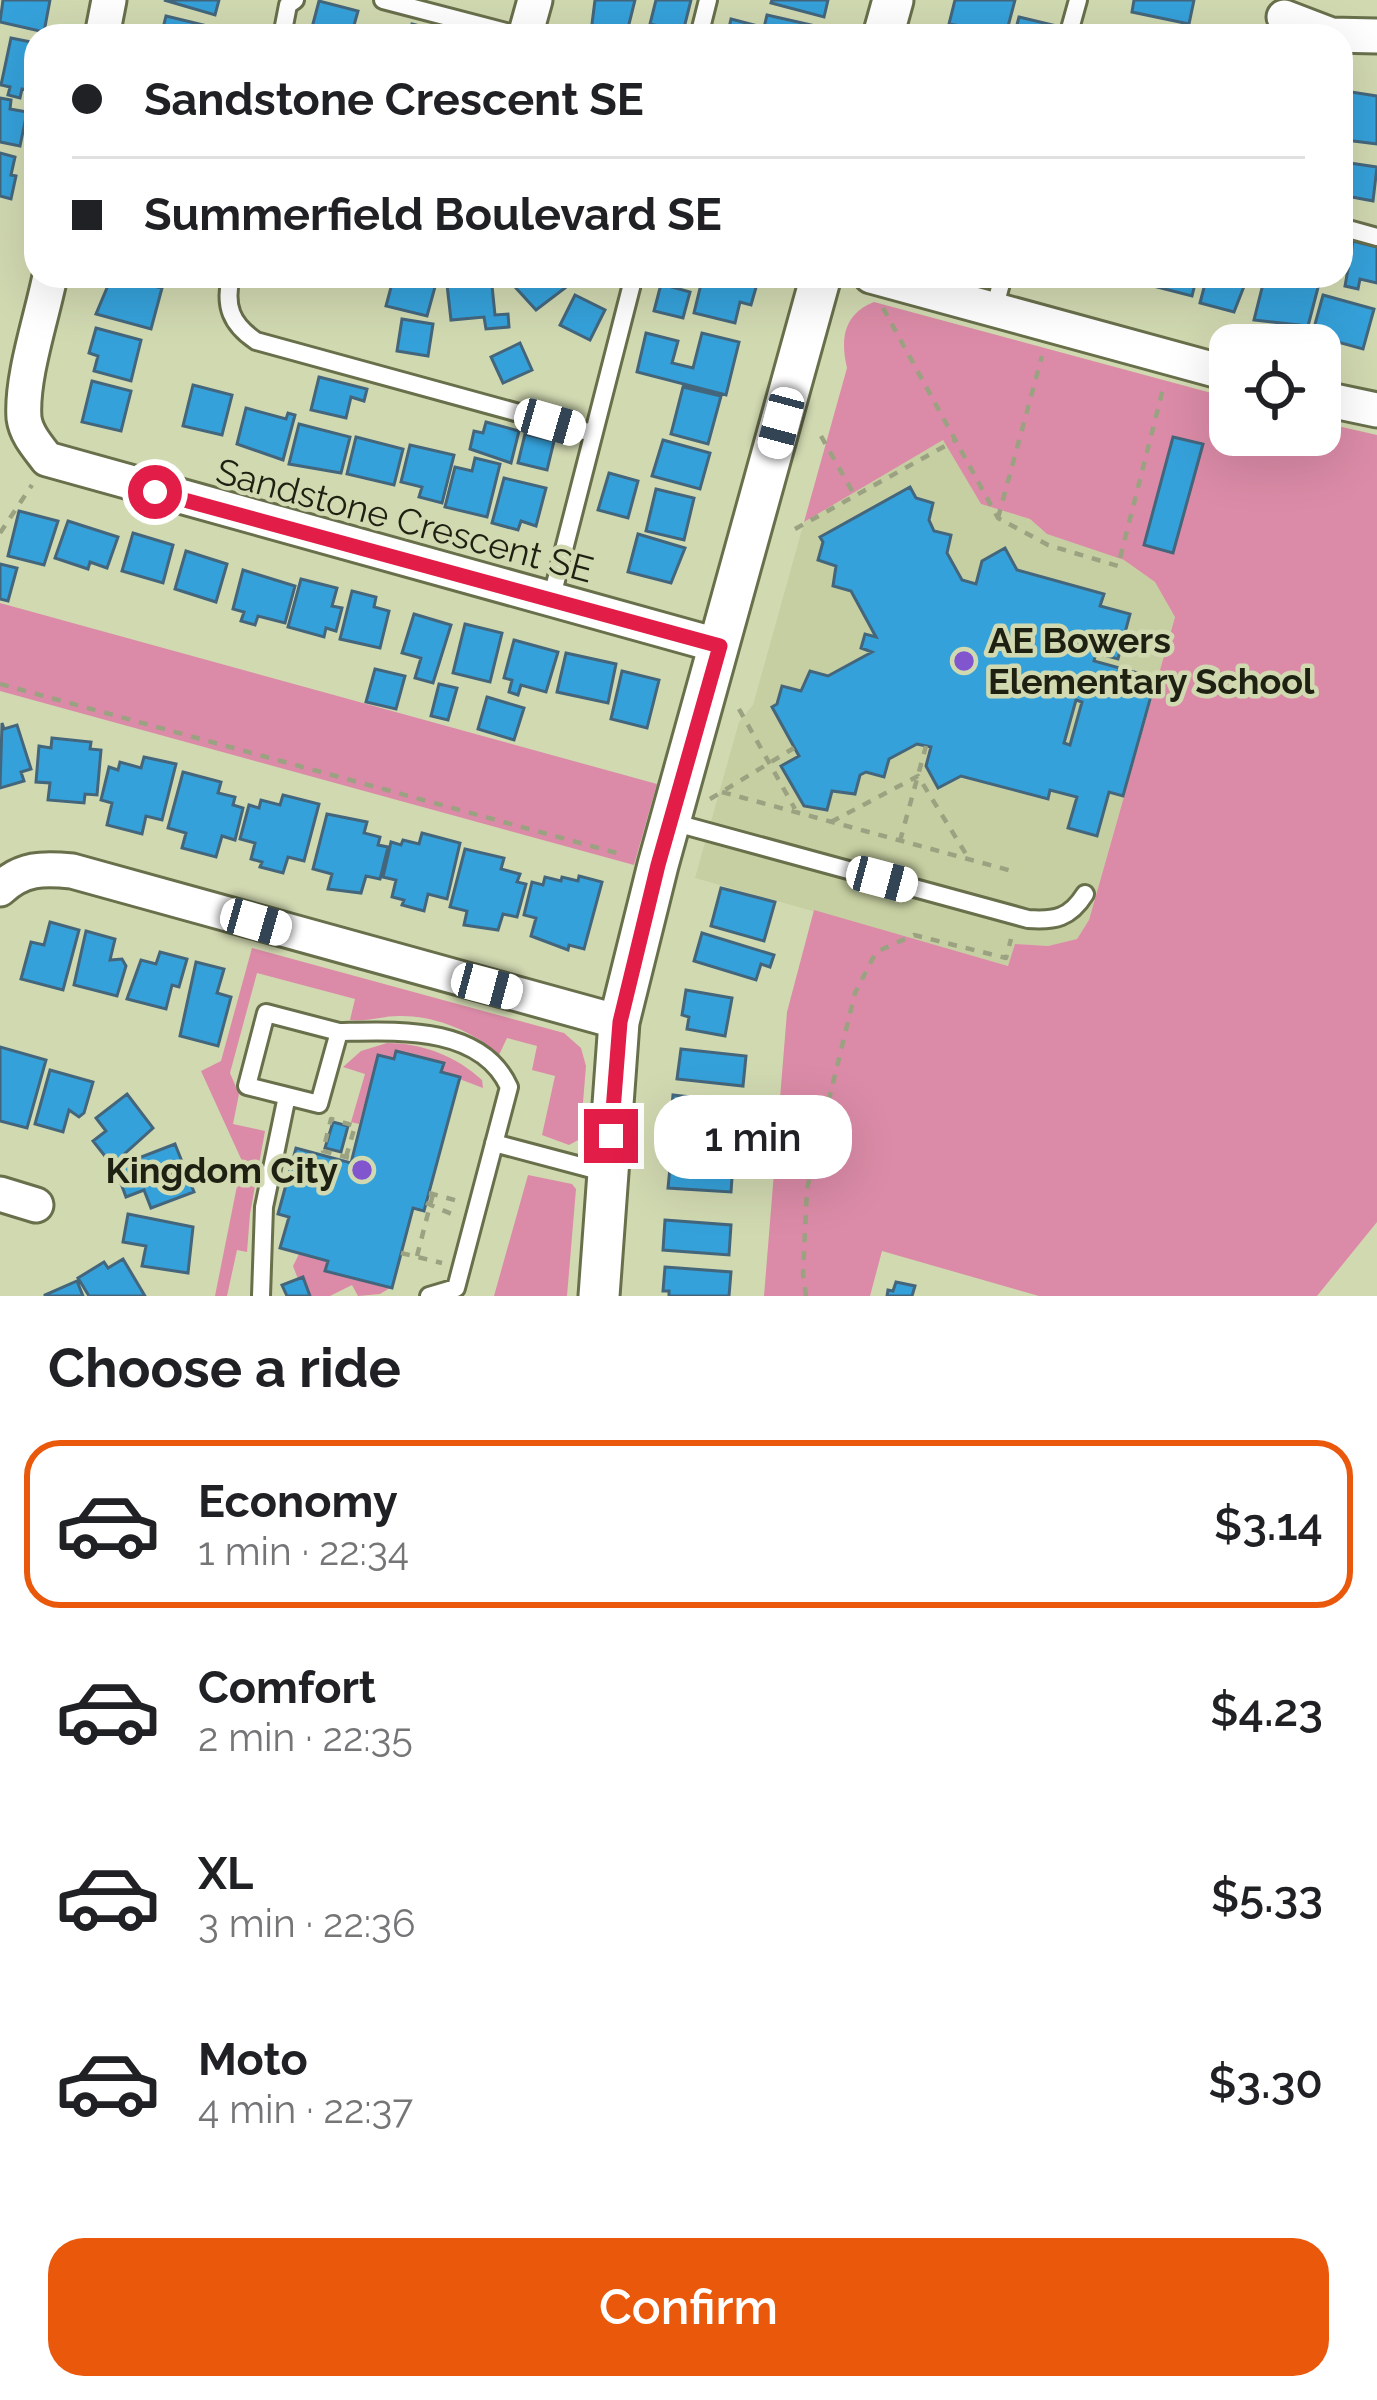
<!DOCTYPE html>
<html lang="en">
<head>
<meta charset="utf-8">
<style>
	:root { --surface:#fff; --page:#f2f2f2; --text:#202124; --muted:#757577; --line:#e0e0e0; --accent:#ea580c }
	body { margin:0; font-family:Raleway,sans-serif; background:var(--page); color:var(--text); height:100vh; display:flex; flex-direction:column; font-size:45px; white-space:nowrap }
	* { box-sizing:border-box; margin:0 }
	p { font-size:39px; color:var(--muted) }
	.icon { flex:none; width:66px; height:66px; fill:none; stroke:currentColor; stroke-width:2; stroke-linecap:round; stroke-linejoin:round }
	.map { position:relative; height:1296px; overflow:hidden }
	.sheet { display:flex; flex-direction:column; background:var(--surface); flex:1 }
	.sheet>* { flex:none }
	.hud { position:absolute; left:24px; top:24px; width:1329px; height:264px; border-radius:36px; box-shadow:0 12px 48px #0002; display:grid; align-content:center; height:264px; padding:0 48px; background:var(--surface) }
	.buttons { position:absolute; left:1209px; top:324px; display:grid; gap:24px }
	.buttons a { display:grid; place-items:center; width:132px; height:132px; border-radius:24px; background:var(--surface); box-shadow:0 12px 48px #0002; font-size:60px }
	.end { position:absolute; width:54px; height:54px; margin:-27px; border:15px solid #e11d48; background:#fff; box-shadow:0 0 0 6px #fff }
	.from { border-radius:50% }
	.bubble { position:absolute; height:84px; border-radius:36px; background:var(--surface); box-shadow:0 12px 48px #0002; font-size:39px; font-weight:600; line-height:84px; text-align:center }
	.car { position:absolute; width:36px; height:72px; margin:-36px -18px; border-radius:15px; box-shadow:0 0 9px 3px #0007; background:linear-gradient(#fff 24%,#345 0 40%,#fff 0 76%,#345 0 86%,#fff 0) }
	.hud b { display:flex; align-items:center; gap:42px; height:114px; font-size:45px }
	.hud b+b { border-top:3px solid var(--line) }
	.hud i { width:30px; height:30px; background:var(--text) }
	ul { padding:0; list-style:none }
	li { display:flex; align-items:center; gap:36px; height:168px; margin:0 24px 18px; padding:0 24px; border:6px solid transparent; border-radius:36px }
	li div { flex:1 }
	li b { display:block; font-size:45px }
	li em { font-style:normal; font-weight:600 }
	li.on { border-color:var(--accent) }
	li>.icon { width:108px; height:108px; stroke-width:1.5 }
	h2 { padding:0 48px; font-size:54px; line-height:144px }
	.cta { display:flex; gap:24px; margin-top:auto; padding:24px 48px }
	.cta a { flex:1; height:138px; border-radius:36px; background:var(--accent); color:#fff; font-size:48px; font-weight:600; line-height:138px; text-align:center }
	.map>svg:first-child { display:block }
	.built { fill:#c6cfa1 }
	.green { fill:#db8ba7 }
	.building { fill:#35a1da; stroke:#44667c; stroke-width:3; fill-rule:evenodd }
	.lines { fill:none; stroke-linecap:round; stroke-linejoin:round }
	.service-casing { stroke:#686f4b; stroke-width:22 }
	.minor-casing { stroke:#686f4b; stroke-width:39 }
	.tertiary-casing { stroke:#686f4b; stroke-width:45 }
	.path { stroke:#9ba281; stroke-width:4.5; stroke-dasharray:9 9; stroke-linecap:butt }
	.service { stroke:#fff; stroke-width:16 }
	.minor { stroke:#fff; stroke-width:33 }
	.tertiary { stroke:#fff; stroke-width:39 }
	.route { stroke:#e11d48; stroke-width:15 }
	.poi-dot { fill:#8155ce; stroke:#d1d9b1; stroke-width:4.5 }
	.labels { text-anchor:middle; stroke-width:9; stroke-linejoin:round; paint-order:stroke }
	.street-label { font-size:36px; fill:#1e2112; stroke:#d1d9b1 }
	.poi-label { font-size:36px; font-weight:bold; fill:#1e2112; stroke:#d1d9b1; text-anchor:start }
</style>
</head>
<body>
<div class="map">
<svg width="1377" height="1296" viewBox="0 0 1377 1296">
	<rect width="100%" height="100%" fill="#d1d9b1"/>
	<path class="built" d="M943,440L981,504L1030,519L1047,534L1124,560L1155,582L1175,616L1089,920L1077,939L1048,946L1016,944L1008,966L695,878L739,722L753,705L804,522Z"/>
	<path class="green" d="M874,302L1230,398V435H1320V422L1377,435V1222L1317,1296H1039L882,1251L870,1296H764L787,1012L814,910L1008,966L1015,944L1048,946L1077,939L1089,920L1175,617L1155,582L1124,560L1047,534L1030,519L981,504L943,440L804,522L847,368C840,338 844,314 874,302Z
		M0,603L657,784L634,865L0,691Z
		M252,948L564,1033L581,1048L586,1066L580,1139L569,1145L542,1135L555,1076L532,1070L537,1046L507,1038L499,1055C474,1031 433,1015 399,1016C382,1016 367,1022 350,1020L355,999L257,973L230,1073L239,1094L233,1124L265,1131L250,1214L247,1252L237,1250L227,1296H215L242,1161L201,1071L221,1061Z
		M387,1043C422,1043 456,1056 482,1080L483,1088L441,1072L443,1063L397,1051L394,1059L378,1055L359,1124L351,1122L365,1074L343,1067L361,1051Z
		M528,1175L572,1184L576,1189L567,1296H494Z
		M281,1249L328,1261L326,1271L390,1288L380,1294L358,1296L352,1285L330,1296H309L303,1278L298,1279L293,1266L299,1254Z"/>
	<path class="building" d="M3,0H50L44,32L0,22Z
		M164,0H219L215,15Z
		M595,0H635L626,36L591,32Z
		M656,0H691L683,32L650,24Z
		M772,0H828L824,17L771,3Z
		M955,0H1015L1006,34L949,24Z
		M1134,0H1194L1189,24L1132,12Z
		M319,1L358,11L351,36L310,35Z
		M767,15L816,26L813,36H762Z
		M166,16L212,27L210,36H157L158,31L162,32Z
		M1019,17L1053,25L1050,36H1014Z
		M731,19L762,27L759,36H727Z
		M412,24L458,36H409Z
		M11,38L36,43V92L22,89L20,98L8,95L10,87L1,85Z
		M1351,92L1377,96V144L1345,140Z
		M0,98L11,100L10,109L27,112L20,146L0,142Z
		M0,153L15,157L11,175L16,176L11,199L0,196Z
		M1343,162L1377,167L1373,201L1341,195Z
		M1353,241L1377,247V283L1360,279L1358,289L1345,286Z
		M112,276L162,288L151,329L96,314Z
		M394,276H438L427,316L386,306Z
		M446,276H491L495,315L508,314L509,327L486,329L484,317L451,320Z
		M505,276H556L565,288L536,310Z
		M703,276H725L757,284L751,305L740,302L735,323L694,313Z
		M1147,276H1197L1192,296L1145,284Z
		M1207,276H1248L1234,312L1200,303Z
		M1265,276H1321L1308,326L1254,320Z
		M661,284L690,292L683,318L654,311Z
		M575,295L605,310L590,340L560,325Z
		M1323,295L1374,309L1363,349L1312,335Z
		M402,319L433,324L428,356L397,351Z
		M96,328L141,340L131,381L94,371L98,356L89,353Z
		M646,333L678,341L672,363L693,368L702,333L739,342L726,395L637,372Z
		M520,343L532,370L503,383L491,357Z
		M319,377L367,389L364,401L351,397L346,418L311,410Z
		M92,381L131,391L121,431L82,422Z
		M193,385L232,395L222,435L183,426Z
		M683,387L721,396L708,444L671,434Z
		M246,408L286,419L288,413L295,415L283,460L237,444Z
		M486,422L519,431L511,463L470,449L474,431L483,433Z
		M299,424L350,437L341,473L289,464Z
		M525,434L554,441L547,470L518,463Z
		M356,437L403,449L394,485L347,474Z
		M1173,437L1203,444L1173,553L1144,545Z
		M663,440L710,453L700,489L652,476Z
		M410,445L454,455L442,503L419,497L422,487L401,482Z
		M475,458L500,464L487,517L445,507L455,467L472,471Z
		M609,473L638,481L628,518L598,510Z
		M504,478L546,488L536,526L521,521L518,530L492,523Z
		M910,487L916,498L933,503L929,520L934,531L951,535L947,553L962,580L976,584L982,561L1005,548L1017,570L1104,594L1100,606L1130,614L1118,659L1096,653L1094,661L1156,678L1123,796L1109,792L1097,836L1068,828L1077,797L1050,790L1048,799L961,776L938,788L926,766L931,747L917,744L889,759L884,777L866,772L860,775L855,794L832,791L827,810L804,806L781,766L799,756L772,707L777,704L782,686L801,691L810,671L828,676L872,652L861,648L865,634L876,637L851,591L833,586L836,566L818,560L823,542L820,537ZM1076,700L1082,702L1070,745L1064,743Z
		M656,489L694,498L684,540L646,531Z
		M19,511L58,521L44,565L8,556Z
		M68,521L118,537L107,568L90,562L88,569L55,558Z
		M133,533L173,545L163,583L122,571Z
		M638,534L685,548L671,583L628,572Z
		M186,551L227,564L216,602L175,589Z
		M0,564L17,568L8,601L0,599Z
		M243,570L295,586L285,623L258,616L255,625L241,621L244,612L233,609Z
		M301,579L337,588L332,606L342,608L336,631L326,628L324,637L288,627Z
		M352,591L376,597L374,607L389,611L380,648L340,639Z
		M414,614L451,625L433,683L415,678L421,658L402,653Z
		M465,624L502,633L490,682L453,673Z
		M514,640L558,652L546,692L521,685L518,695L509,692L512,680L504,678Z
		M566,653L616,664L608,703L557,692Z
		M375,669L405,676L396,709L366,702Z
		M622,671L659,680L647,728L611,719Z
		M439,684L457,688L448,720L431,716Z
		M487,697L524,708L514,740L478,729Z
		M2,723L4,729L17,725L31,769L21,772L24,781L0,788Z
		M52,738L91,742L90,749L101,750L97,795L85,794L84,803L48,800L50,783L36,782L39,746L51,748Z
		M144,757L176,764L162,820L146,816L142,834L107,825L112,803L101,800L109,767L118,770L120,762L141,768Z
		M183,772L221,782L218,793L235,797L233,805L243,808L235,840L222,836L216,857L182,848L186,833L168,828Z
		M283,795L319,804L304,861L288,857L283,873L260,867L262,862L251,859L255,843L240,839L249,805L259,808L261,800L280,805Z
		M327,814L367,822L364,833L380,837L378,845L388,847L380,879L366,876L361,893L328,889L332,874L313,869Z
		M422,833L460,843L447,899L428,894L424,911L402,905L404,900L392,897L396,880L383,877L391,842L401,845L403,840L419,844Z
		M465,849L504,858L501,869L520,874L517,882L526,884L517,917L503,914L498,930L464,925L467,911L450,907Z
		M579,876L602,882L584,949L569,945L568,950L531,936L536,918L524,915L532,882L543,885L545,877L561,881L562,877L578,881Z
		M721,888L775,902L764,941L711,926Z
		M50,922L79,930L63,990L21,979L31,942L44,945Z
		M86,931L115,939L110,960L122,959L126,966L117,996L74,985Z
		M702,933L774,955L770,967L761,964L756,980L694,961Z
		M160,952L187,959L179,987L172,985L166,1009L127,999L141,960L156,964Z
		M196,962L224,969L217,993L231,997L218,1046L180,1036Z
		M686,990L732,998L725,1036L687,1029L689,1017L682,1015Z
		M0,1047L46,1060L27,1128L0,1121Z
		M681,1049L746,1056L743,1086L677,1079Z
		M396,1051L444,1063L441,1072L460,1077L424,1211L413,1208L392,1288L325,1271L328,1261L280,1248L289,1217L278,1214L296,1148L351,1163L378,1055L394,1059Z
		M50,1070L93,1082L84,1113L79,1117L69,1110L63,1132L35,1124Z
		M127,1094L153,1128L112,1165L93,1141L106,1131L96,1118Z
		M673,1095L710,1099L705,1151L668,1148Z
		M333,1122L348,1126L341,1152L325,1148Z
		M175,1144L194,1192L151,1208L144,1190L126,1197L115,1167Z
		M671,1157L733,1163L731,1192L668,1188Z
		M128,1214L193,1227L188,1273L142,1266L146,1246L123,1242Z
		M665,1220L731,1225L729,1255L663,1250Z
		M123,1259L145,1296H89L78,1278L104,1262L108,1268Z
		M665,1267L731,1272L729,1296H669V1291H663Z
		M303,1277L310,1296H287L282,1285Z
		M77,1281L83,1296H45V1295Z
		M896,1282L915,1286L912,1296H887L888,1290L893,1291Z"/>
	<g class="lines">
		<defs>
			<path id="service" d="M383,0L521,36
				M282,36L288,5L295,0
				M699,36L708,0
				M1068,36L1078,0
				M1341,227L1377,237
				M231,276C224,306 231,324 256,341L592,433
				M994,310L1003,276
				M551,600L634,276
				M672,822L1028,919C1055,921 1070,918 1085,894
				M287,1096L247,1086L266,1013L339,1032
				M494,1143L607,1173
				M261,1296L264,1207L287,1096L319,1104L339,1032C395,1031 481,1025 509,1087L456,1288L429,1296"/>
			<path id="minor" d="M1284,17L1331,35L1377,36
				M102,36L109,0
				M525,36L535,0
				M50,276C42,317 21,377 24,418C26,434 38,447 47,459L720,646
				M871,276L1230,374
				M1320,398L1377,410
				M0,889C22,868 43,868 72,871L619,1022
				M0,1194L36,1205"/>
			<path id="tertiary" d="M883,36L893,0
				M599,1296L619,1022L658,865L821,276"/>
		</defs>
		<use href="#service" class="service-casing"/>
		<use href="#minor" class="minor-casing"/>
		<use href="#tertiary" class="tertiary-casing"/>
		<path class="path" d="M883,308L998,518L1048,545L1118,566L1163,389
			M821,436L855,496
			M998,518L1042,356
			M795,529L954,441
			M0,533L32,485
			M0,684L624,855
			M739,709L795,809
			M722,792L1012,871
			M710,799L794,748
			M831,822L918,776L969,859
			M900,841L926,746
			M346,1157L355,1126L331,1119L323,1151L350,1158L349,1162
			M429,1193L458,1201
			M426,1203L454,1215
			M401,1253L442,1263
			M417,1256L433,1194
			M806,1296L803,1274L807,1189L855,993L876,952L914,935L1006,958L1011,939"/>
		<use href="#service" class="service"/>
		<use href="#minor" class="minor"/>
		<use href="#tertiary" class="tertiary"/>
	</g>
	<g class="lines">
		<path class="route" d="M155,492L720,646L658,865L620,1022L611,1136"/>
	</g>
	<g class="poi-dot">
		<circle cx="964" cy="661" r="12"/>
		<circle cx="362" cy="1170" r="12"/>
	</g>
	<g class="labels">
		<g class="street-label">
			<text transform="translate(405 520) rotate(15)" y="13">Sandstone Crescent SE</text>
		</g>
		<g class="poi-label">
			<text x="988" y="653">AE Bowers<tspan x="988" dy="41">Elementary School</tspan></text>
			<text x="338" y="1183" text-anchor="end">Kingdom City</text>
		</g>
	</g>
</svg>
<div class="buttons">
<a><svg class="icon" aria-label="locate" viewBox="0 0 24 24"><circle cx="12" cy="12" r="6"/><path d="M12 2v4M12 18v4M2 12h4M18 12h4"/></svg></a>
</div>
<i class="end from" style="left:155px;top:492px"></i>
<i class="end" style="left:611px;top:1136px"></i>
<div class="bubble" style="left:654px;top:1095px;width:198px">1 min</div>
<i class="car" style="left:550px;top:422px;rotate:106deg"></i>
<i class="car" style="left:781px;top:423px;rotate:195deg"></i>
<i class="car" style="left:882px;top:879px;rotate:105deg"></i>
<i class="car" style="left:256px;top:922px;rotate:106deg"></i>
<i class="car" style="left:487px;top:986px;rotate:105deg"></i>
<div class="hud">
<b><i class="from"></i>Sandstone Crescent SE</b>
<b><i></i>Summerfield Boulevard SE</b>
</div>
</div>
<section class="sheet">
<h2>Choose a ride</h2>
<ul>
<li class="on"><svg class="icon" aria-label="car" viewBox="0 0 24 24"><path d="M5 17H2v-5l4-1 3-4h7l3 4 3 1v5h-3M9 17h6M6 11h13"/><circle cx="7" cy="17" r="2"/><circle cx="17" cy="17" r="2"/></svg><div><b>Economy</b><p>1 min · 22:34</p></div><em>$3.14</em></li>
<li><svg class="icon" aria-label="car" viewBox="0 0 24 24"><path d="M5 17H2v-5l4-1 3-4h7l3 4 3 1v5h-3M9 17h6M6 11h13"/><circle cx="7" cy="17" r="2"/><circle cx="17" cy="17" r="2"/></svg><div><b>Comfort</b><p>2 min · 22:35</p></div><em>$4.23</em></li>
<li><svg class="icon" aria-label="car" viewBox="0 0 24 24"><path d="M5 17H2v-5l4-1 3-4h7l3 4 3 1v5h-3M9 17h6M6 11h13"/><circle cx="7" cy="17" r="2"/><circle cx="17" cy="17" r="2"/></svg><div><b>XL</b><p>3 min · 22:36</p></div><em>$5.33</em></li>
<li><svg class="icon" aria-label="car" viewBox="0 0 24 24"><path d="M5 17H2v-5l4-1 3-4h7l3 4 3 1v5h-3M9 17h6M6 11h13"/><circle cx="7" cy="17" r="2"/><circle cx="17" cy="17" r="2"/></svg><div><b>Moto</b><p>4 min · 22:37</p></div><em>$3.30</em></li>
</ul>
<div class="cta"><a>Confirm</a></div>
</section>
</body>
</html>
